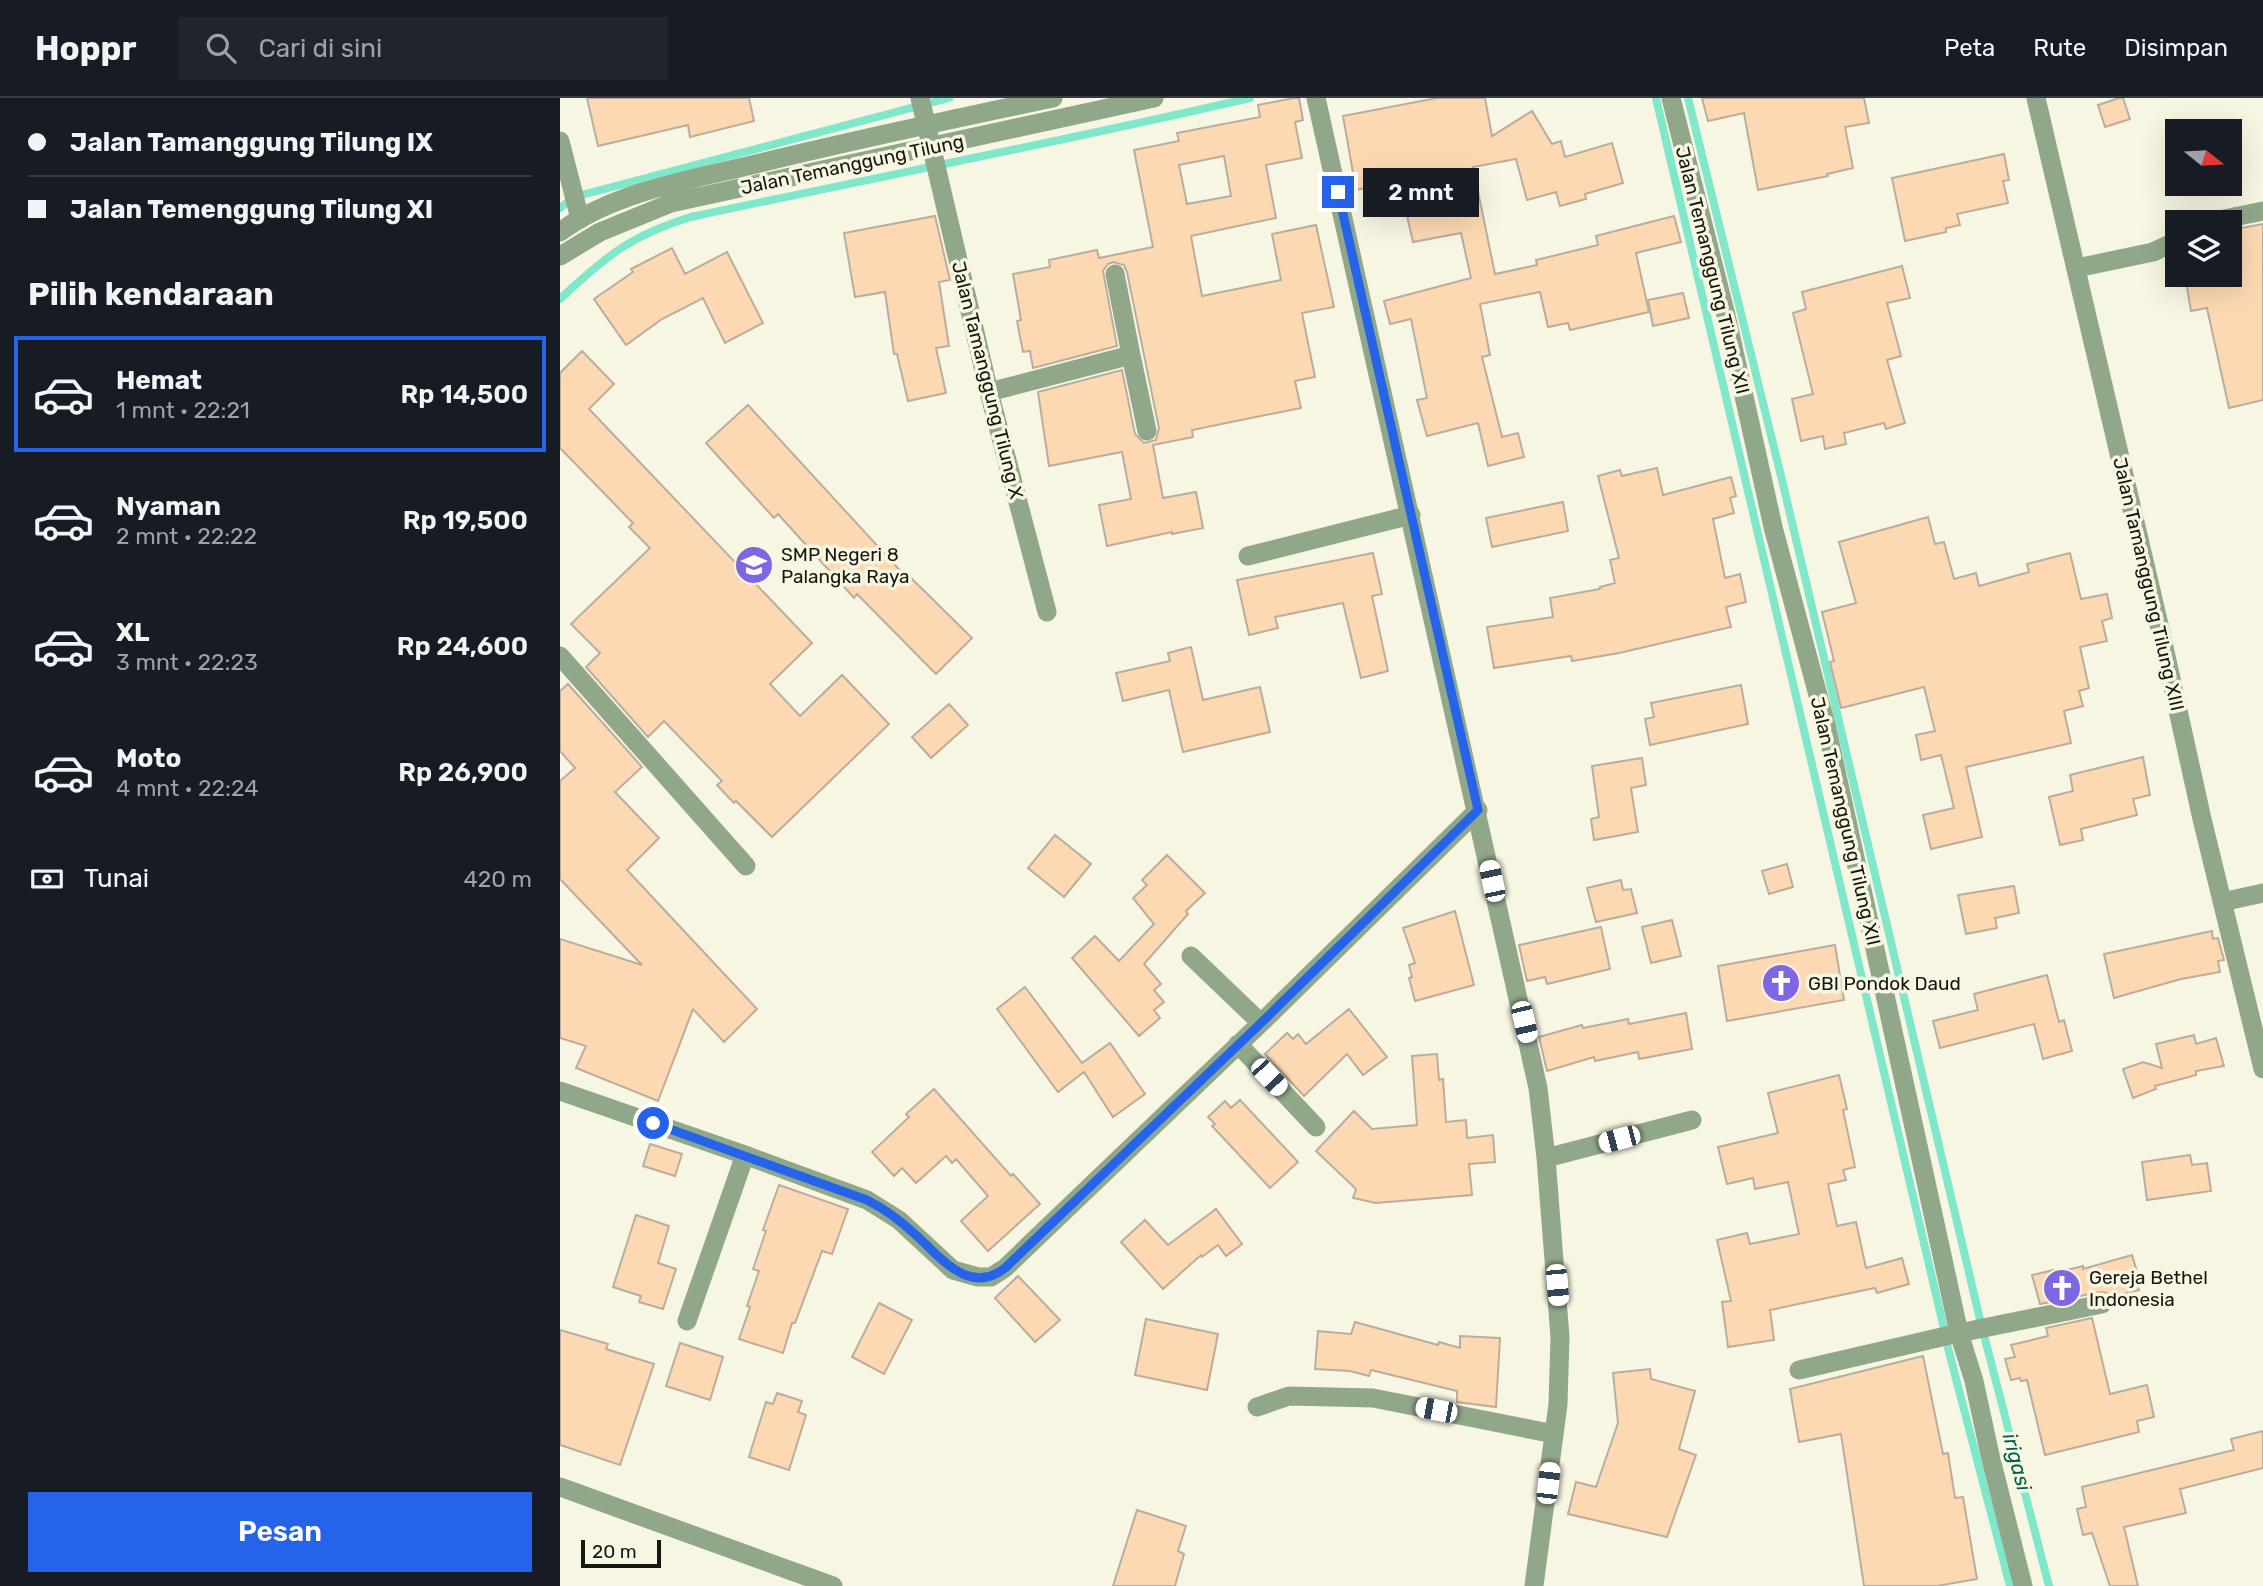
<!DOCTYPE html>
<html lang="id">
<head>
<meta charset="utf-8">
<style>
	:root { --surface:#171b24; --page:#20242c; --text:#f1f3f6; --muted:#9ea1a6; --line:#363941; --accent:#2563eb }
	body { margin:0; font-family:Rubik,sans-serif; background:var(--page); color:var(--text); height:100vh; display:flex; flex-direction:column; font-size:26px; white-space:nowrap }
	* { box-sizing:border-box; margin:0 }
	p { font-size:23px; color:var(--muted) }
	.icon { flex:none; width:38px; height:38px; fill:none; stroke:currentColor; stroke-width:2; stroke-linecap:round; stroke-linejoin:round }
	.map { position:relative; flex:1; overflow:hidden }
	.side { display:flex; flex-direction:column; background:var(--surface); width:560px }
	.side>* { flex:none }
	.banner { display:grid; align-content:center; height:154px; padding:0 28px; background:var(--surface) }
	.needle { width:46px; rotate:108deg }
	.tools { position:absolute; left:1605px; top:21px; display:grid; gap:14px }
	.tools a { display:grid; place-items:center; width:77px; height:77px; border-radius:0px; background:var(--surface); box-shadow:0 7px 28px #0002; font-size:35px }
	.scale { position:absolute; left:21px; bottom:18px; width:80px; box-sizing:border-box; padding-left:7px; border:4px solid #171710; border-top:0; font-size:19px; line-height:24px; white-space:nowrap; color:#171710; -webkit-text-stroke:5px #f7f6e2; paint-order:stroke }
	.end { position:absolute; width:32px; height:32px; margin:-16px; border:9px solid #2563eb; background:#fff; box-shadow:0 0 0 4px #fff }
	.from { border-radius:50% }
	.bubble { position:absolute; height:49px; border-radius:0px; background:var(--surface); box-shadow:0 7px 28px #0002; font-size:23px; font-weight:600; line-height:49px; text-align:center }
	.car { position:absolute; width:21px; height:42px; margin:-21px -10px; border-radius:9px; box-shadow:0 0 5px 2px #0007; background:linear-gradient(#fff 24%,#345 0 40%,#fff 0 76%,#345 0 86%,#fff 0) }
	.banner b { display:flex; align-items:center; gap:24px; height:66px; font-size:26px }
	.banner b+b { border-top:2px solid var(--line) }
	.banner i { width:18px; height:18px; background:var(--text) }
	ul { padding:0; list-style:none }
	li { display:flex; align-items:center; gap:21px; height:116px; margin:0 14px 10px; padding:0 14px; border:4px solid transparent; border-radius:0px }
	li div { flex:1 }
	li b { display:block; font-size:26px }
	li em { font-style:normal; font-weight:600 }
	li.current { border-color:var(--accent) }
	li>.icon { width:63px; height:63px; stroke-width:1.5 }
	h2 { padding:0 28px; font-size:32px; line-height:84px }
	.pay { display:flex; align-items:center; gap:18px; height:77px; padding:0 28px; font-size:26px }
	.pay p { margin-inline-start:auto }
	.button { display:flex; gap:14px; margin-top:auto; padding:14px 28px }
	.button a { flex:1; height:80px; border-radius:0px; background:var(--accent); color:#fff; font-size:28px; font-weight:600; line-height:80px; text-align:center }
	header { display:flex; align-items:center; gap:42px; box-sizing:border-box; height:98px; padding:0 35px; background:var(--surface); border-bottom:2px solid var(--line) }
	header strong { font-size:33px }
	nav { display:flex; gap:38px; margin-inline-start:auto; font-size:24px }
	.search { width:490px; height:63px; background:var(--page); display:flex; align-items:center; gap:18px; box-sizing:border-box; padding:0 24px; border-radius:0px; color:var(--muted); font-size:26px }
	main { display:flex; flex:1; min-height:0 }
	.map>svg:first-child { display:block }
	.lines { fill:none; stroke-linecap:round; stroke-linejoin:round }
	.stream { stroke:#7fe7ca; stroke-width:8 }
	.building { fill:#fdd9b3; stroke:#bbad9e; stroke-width:2; fill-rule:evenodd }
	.minor { stroke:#91a78a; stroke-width:19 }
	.tertiary { stroke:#91a78a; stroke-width:19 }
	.route { stroke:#2563eb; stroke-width:9 }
	.labels { text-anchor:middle; stroke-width:7; stroke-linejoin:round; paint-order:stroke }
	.street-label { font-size:19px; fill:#171710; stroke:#f7f6e2 }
	.poi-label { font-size:19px; fill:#171710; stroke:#f7f6e2; text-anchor:start }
	.water-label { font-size:21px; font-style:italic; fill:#035e4c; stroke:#f7f6e2 }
</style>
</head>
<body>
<header>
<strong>Hoppr</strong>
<div class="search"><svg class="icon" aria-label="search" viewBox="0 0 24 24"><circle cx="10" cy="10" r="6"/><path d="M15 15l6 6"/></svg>Cari di sini</div>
<nav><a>Peta</a><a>Rute</a><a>Disimpan</a></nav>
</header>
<main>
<section class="side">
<div class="banner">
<b><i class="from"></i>Jalan Tamanggung Tilung IX</b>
<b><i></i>Jalan Temenggung Tilung XI</b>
</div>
<h2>Pilih kendaraan</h2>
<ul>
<li class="current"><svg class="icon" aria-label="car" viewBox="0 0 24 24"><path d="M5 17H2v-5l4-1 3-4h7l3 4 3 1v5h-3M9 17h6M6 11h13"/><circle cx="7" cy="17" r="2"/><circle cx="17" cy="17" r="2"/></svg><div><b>Hemat</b><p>1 mnt · 22:21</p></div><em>Rp 14,500</em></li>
<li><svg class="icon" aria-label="car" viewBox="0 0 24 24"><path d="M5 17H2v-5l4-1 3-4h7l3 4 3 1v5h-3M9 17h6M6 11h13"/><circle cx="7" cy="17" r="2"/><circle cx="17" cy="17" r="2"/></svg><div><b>Nyaman</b><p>2 mnt · 22:22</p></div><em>Rp 19,500</em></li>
<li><svg class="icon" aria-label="car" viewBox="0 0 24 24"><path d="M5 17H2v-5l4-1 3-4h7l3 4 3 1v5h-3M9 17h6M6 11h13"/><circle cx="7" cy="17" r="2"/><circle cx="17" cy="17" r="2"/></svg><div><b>XL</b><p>3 mnt · 22:23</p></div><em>Rp 24,600</em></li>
<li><svg class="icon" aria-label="car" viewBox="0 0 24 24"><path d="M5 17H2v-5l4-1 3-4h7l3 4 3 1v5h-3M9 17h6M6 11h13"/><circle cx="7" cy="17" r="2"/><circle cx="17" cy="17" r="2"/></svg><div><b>Moto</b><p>4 mnt · 22:24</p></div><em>Rp 26,900</em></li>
</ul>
<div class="pay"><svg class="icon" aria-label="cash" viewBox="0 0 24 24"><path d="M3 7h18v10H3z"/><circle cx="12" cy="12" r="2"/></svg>Tunai<p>420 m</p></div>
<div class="button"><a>Pesan</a></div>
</section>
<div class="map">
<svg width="1703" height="1488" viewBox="0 0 1703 1488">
	<rect width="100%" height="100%" fill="#f7f6e2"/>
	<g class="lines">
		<path class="stream" d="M1096,0L1385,1235
			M1128,0L1222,382L1422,1230
			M0,110L14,99L389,0
			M0,201C45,159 71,137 131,119C317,79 505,43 690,0
			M1425,1241L1489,1488
			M1388,1250L1450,1488"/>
	</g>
	<path class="building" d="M27,0H189L194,23L130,39L128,27L38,48Z
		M734,0H739L743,22L735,24L742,60L706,67L716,120L631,138L642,198L721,182L712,136L756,127L774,209L742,215L755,279L735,283L741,310L632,332L633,339L593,347L603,400L636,394L643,430L612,436V434L547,448L539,407L571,401L562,354L489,368L478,294L562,272L575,336L584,345L596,342L599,330L567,174L564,167L553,164L548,166L543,173L557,248L473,270L470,253L463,254L457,223L461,222L453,176L490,169L489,162L537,152L539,160L593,149L574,52L619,43L617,35L700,19L698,7ZM664,58L671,98L627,106L619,67Z
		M877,0H925L932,38L972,13L992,46L1001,43L1005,59L1052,45L1063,85L1025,96L1026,101L1000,108L996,94L967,102L956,61L913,69L935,176L977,167L976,162L1038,147L1036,138L1114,118L1121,144L1076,155L1089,214L1010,232L1008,225L988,229L980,194L920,206L930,257L922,259L942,339L958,335L964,359L928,368L918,325L867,338L857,302L867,300L851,221L830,226L824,203L911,180L901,135L853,144L839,83L796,92L783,18Z
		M1142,0H1304L1309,25L1285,29L1293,70L1267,76L1268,78L1198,92L1184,15L1148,23Z
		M1559,0H1563L1570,21L1545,29L1538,7Z
		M1444,56L1449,82L1443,83L1448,105L1397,116L1400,127L1386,130V134L1345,143L1332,80Z
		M375,118L390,182L379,184L389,248L376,250L386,295L348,303L337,256H334L325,194L295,199L284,135Z
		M1703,126V302L1669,310L1647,210L1631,213L1625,177H1670V132Z
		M112,150L125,176L167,154L203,225L165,245L143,200L102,221L66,247L34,201L73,174L71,171Z
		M1342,168L1350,200L1327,205L1341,258L1327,262L1345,325L1326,331L1324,325L1284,335L1286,346L1265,351L1263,338L1241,343L1232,301L1253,296L1233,215L1246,211L1242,194Z
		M1123,195L1129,220L1093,228L1088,202Z
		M22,253L54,286L29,311L252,545L210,586L240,618L282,577L329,626L212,739L176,703L174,705L157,687L162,683L104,623L88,639L26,569L40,555L11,526L90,450L69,429L73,425L0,350V275Z
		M188,307L346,479L348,477L412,540L376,576L297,496L294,500L218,416L214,420L146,345Z
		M1097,370L1103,397L1171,379L1176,398L1170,400L1174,415L1153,421L1165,480L1180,476L1186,504L1166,509L1171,529L1059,555L1012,563L1011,558L934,570L927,529L993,519L990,500L1040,491V489L1055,485L1050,462L1059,460L1038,378L1060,372L1062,378Z
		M1003,404L1008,433L932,449L926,420Z
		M1368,419L1375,446L1384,444L1394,481L1416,475L1419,488L1469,474L1467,466L1510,455L1521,501L1547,496L1552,520L1542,523L1547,543L1520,549L1529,590L1519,593L1523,608L1504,613L1511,645L1406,669L1422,739L1371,751L1363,717L1394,710L1381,657L1361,662L1356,637L1375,633L1364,589L1281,610L1270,564L1274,563L1262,514L1296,505L1279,444Z
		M813,455L822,496L812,498L828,573L801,580L783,505L715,519L718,530L689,537L677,482Z
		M631,549L643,602L700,589L710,634L623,654L609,592L563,603L556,575L610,563L608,555Z
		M8,586L82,669L55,694L99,740L67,772L197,911L164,944L133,911L98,1003L16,970L26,948L0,940V841L82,867L0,781V683L15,670L0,653V593Z
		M1181,587L1188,626L1090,647L1085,621L1094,619L1091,605Z
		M389,606L408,627L371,660L352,639Z
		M1583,659L1590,697L1573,701L1577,717L1521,731L1523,742L1500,747L1489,699L1513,693L1510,677Z
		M1082,660L1086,687L1071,690L1078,734L1034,742L1031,721L1039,719L1032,668Z
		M495,737L531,766L504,799L468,770Z
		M607,757L645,795L626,813L628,816L584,866L601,886L594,892L604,904L594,912L600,920L579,938L512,860L535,838L559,863L594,826L573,800L587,787L582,782Z
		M1227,766L1233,789L1209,796L1202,773Z
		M1061,782L1063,792L1071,791L1077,815L1036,824L1027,790Z
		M1454,788L1459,815L1435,820L1437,830L1406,836L1398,797Z
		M895,813L914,887L855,903L849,880L852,879L849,867L855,865L843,830Z
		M1112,822L1121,858L1091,865L1082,829Z
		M1041,829L1050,871L987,886L985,879L967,883L959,847Z
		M1652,833L1653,841L1658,840L1664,862L1658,863L1660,874L1621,881L1554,900L1544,856Z
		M1275,847L1284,902L1167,923L1158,868Z
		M1487,877L1499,924L1504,922L1512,953L1483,961L1474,926L1380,950L1373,923L1418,912L1414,896Z
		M465,889L522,965L550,945L585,996L553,1019L524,974L498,994L437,911Z
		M789,911L827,959L803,977L787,956L744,998L705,956L727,935L733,941L738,936L746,946Z
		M1126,915L1132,951L1079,961L1078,954L1035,963L1034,959L987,973L979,939L1022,927L1023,930L1068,921L1069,926Z
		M1634,937L1636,946L1656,940L1664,968L1636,973V977L1595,988L1596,991L1573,1000L1563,971L1583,964L1602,970L1596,946Z
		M877,956L879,982L883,981L886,1024L906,1022L907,1040L933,1037L935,1064L909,1066L912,1097L816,1105L793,1100L796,1091L756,1053L794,1013L812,1031L857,1027L852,958Z
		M1279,977L1287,1011L1283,1012L1295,1069L1283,1072L1286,1082L1268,1086L1277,1128L1296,1124L1306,1170L1342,1160L1349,1186L1317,1195L1315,1190L1210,1212L1214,1242L1168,1249L1162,1204L1171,1203L1157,1142L1187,1135L1190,1146L1239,1136L1228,1084L1195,1091L1193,1080L1167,1086L1158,1049L1218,1035L1208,995Z
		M374,991L451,1078L453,1076L480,1106L428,1153L401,1123L428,1098L396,1061L392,1065L386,1058L356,1085L342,1070L334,1078L312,1054L349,1019L346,1016Z
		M680,1002L738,1064L710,1090L652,1028L655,1026L648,1019L665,1003L671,1010Z
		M90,1046L122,1056L115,1078L83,1068Z
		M1630,1057L1632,1067L1647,1065L1651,1093L1587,1102L1582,1064Z
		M219,1087L288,1111L272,1156L262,1153L235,1225H232L223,1255L179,1241L190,1209L187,1208L199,1173L193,1171L206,1133L203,1132Z
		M656,1111L682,1146L666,1158L658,1147L642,1159L641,1157L603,1191L561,1144L585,1122L608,1147Z
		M76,1117L109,1128L98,1165L116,1171L103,1211L79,1204L81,1198L53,1189Z
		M1572,1157L1579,1180L1576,1181L1579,1192L1552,1199L1547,1195L1540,1194L1480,1206L1472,1177L1494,1172L1495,1175L1523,1168V1171Z
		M458,1178L500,1222L475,1244L435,1200Z
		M319,1205L352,1222L324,1276L292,1259Z
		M1532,1220L1550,1296L1587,1287L1594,1319L1577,1323L1579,1334L1485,1357L1467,1282L1461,1283L1460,1280L1451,1282L1445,1261L1455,1259L1451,1247L1488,1238L1486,1230Z
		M586,1221L658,1236L647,1292L575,1277Z
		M795,1224L878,1247L879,1244L900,1250V1238L940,1240L936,1309L897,1304V1293L811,1272L809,1278L790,1273L755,1271L758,1233L791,1236Z
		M0,1232L48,1246L46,1251L94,1266L60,1367L0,1347Z
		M120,1245L163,1259L150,1302L106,1288Z
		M1363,1258L1383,1356L1388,1355L1395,1400L1403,1399L1417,1481L1377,1488H1304L1281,1336L1239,1344L1230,1291Z
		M1090,1271L1091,1281L1135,1293L1119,1351L1136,1357L1107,1439L1008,1416L1016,1384L1036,1389L1058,1325L1053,1275Z
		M217,1295L242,1303L238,1314L246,1317L229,1372L189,1359L206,1304L213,1306Z
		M1703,1333V1370L1620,1391L1626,1415L1564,1429L1578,1488H1550L1532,1435L1523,1437L1517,1411L1526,1409L1522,1389L1674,1352L1671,1341Z
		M577,1412L626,1428L618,1453L624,1456L615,1488H553Z"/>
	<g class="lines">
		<path class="minor" d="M360,0L429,294L487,514
			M756,0L978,990L986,1060L1000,1239L998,1306L974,1488
			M1111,0L1166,217L1213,429L1266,627L1399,1235L1414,1283L1430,1357L1463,1488
			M1476,0L1600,531L1642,721L1703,971
			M0,43L20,121
			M1649,124L1703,113
			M1517,170L1593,154L1617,143
			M555,176L571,257
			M429,294L571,257L587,333
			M688,458L851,417
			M0,558L186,768
			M1662,804L1703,795
			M631,858L701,925
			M678,946L756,1029
			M0,993L185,1057L307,1102L339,1122L393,1172L418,1179H431L445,1170L701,925L918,712
			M986,1060L1132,1022
			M127,1223L185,1057
			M1239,1272L1399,1235L1542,1206
			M697,1309L729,1298L813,1300L994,1336
			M0,1389L273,1488"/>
		<path class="tertiary" d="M0,134C53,94 133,81 196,66C294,42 393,21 493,0
			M0,158L40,134L111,105L594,0"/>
	</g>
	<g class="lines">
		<path class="route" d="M93,1025L307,1102C325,1111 342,1124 357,1138C381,1160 410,1198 445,1170L701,925L918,712L778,94"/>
	</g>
	<defs>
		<symbol id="school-disc" viewBox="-11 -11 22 22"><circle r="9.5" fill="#7f67e3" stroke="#f7f6e2"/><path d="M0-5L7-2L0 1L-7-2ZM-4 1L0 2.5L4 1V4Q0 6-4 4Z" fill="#fff"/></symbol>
		<symbol id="church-disc" viewBox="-11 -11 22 22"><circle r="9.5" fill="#7f67e3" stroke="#f7f6e2"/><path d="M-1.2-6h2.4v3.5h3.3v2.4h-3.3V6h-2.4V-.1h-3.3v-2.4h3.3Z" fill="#fff"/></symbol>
	</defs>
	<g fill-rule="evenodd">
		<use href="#school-disc" x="172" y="445" width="44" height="44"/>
		<use href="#church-disc" x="1199" y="863" width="44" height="44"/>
		<use href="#church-disc" x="1480" y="1168" width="44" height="44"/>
	</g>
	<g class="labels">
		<g class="street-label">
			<text transform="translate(292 66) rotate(-12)" y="7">Jalan Temanggung Tilung</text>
			<text transform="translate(1153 172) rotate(76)" y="7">Jalan Temanggung Tilung XII</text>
			<text transform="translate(428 282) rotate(76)" y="7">Jalan Tamanggung Tilung X</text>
			<text transform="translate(1589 486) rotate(77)" y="7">Jalan Tamanggung Tilung XIII</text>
			<text transform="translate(1286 723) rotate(77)" y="7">Jalan Temanggung Tilung XII</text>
		</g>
		<g class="poi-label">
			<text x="221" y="463">SMP Negeri 8<tspan x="221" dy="22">Palangka Raya</tspan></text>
			<text x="1248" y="892">GBI Pondok Daud</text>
			<text x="1529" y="1186">Gereja Bethel<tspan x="1529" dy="22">Indonesia</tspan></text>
		</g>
		<g class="water-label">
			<text transform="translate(1457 1364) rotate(75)" y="7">irigasi</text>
		</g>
	</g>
</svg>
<div class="tools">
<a><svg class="needle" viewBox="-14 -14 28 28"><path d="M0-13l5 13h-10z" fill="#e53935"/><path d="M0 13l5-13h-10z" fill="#9ea1a6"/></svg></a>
<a><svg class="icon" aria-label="layers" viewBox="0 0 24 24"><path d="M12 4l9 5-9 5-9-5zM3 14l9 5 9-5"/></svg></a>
</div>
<div class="scale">20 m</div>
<i class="end from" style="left:93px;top:1025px"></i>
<i class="end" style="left:778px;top:94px"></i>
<div class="bubble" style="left:803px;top:70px;width:116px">2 mnt</div>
<i class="car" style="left:932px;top:783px;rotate:348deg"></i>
<i class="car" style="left:964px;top:924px;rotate:167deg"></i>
<i class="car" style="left:709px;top:979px;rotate:137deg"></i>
<i class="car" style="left:1059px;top:1041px;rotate:255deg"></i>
<i class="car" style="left:997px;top:1187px;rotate:175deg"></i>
<i class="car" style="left:876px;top:1312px;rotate:281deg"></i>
<i class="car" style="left:988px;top:1385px;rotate:7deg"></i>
</div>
</main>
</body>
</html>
